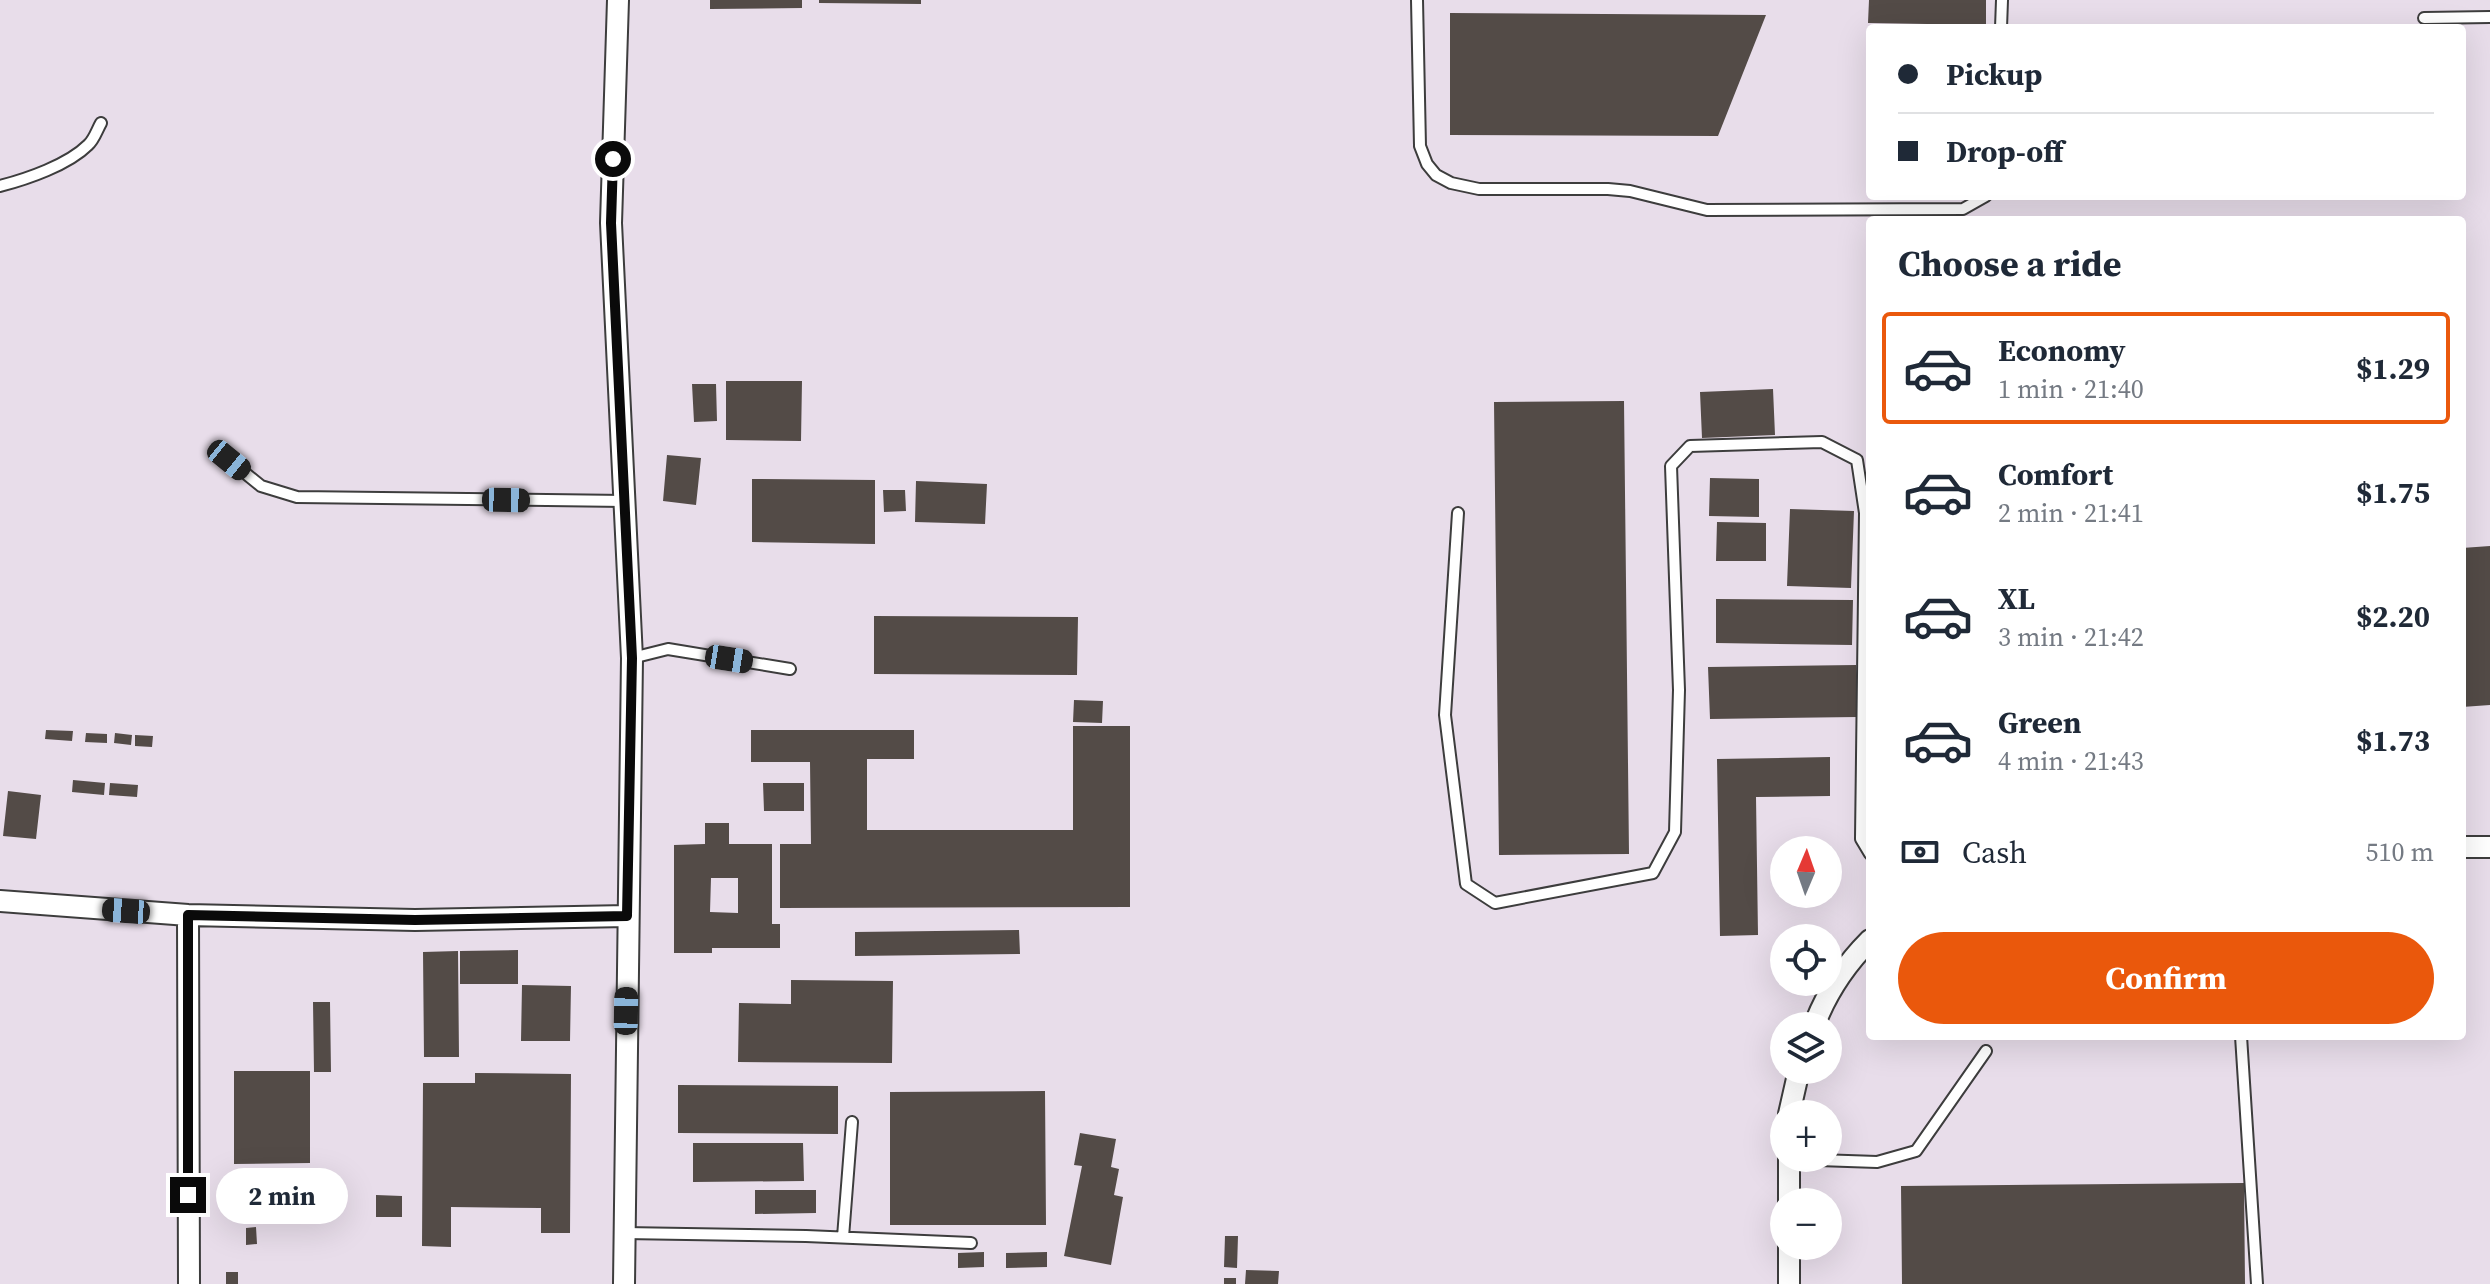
<!DOCTYPE html>
<html lang="en">
<head>
<meta charset="utf-8">
<style>
	:root { --surface:#fff; --page:#f2f2f3; --text:#1f2937; --muted:#747a83; --line:#e0e1e3; --accent:#ea580c }
	body { margin:0; font-family:"Source Serif 4",serif; background:var(--page); color:var(--text); height:100vh; display:flex; flex-direction:column; font-size:30px; white-space:nowrap }
	* { box-sizing:border-box; margin:0 }
	p { font-size:26px; color:var(--muted) }
	.icon { flex:none; width:44px; height:44px; fill:none; stroke:currentColor; stroke-width:2; stroke-linecap:round; stroke-linejoin:round }
	.map { position:relative; flex:1; overflow:hidden }
	.panel { position:absolute; left:1866px; top:216px; width:600px; height:824px; display:flex; flex-direction:column; background:var(--surface); border-radius:8px; box-shadow:0 8px 32px #0002 }
	.panel>* { flex:none }
	.banner { position:absolute; left:1866px; top:24px; width:600px; height:176px; border-radius:8px; box-shadow:0 8px 32px #0002; display:grid; align-content:center; height:176px; padding:0 32px; background:var(--surface) }
	.needle { width:52px; rotate:2deg }
	.fabs { position:absolute; left:1770px; top:836px; display:grid; gap:16px }
	.fabs a { display:grid; place-items:center; width:72px; height:72px; border-radius:50%; background:var(--surface); box-shadow:0 8px 32px #0002; font-size:40px }
	.end { position:absolute; width:36px; height:36px; margin:-18px; border:10px solid #0a0a0a; background:#fff; box-shadow:0 0 0 4px #fff }
	.from { border-radius:50% }
	.bubble { position:absolute; height:56px; border-radius:28px; background:var(--surface); box-shadow:0 8px 32px #0002; font-size:26px; font-weight:700; line-height:56px; text-align:center }
	.car { position:absolute; width:24px; height:48px; margin:-24px -12px; border-radius:10px; box-shadow:0 0 6px 2px #0007; background:linear-gradient(#222 24%,#8ab4d8 0 40%,#222 0 76%,#8ab4d8 0 86%,#222 0) }
	.banner b { display:flex; align-items:center; gap:28px; height:76px; font-size:30px }
	.banner b+b { border-top:2px solid var(--line) }
	.banner i { width:20px; height:20px; background:var(--text) }
	ul { padding:0; list-style:none }
	li { display:flex; align-items:center; gap:24px; height:112px; margin:0 16px 12px; padding:0 16px; border:4px solid transparent; border-radius:8px }
	li div { flex:1 }
	li b { display:block; font-size:30px }
	li em { font-style:normal; font-weight:700 }
	li.current { border-color:var(--accent) }
	li>.icon { width:72px; height:72px; stroke-width:1.5 }
	h2 { padding:0 32px; font-size:36px; line-height:96px }
	.pay { display:flex; align-items:center; gap:20px; height:88px; padding:0 32px; font-size:30px }
	.pay p { margin-inline-start:auto }
	.button { display:flex; gap:16px; margin-top:auto; padding:16px 32px }
	.button a { flex:1; height:92px; border-radius:48px; background:var(--accent); color:#fff; font-size:32px; font-weight:700; line-height:92px; text-align:center }
	.map>svg:first-child { display:block }
	.industrial { fill:#e8ddea; fill-rule:evenodd }
	.building { fill:#534b47; fill-rule:evenodd }
	.lines { fill:none; stroke-linecap:round; stroke-linejoin:round }
	.service-casing { stroke:#3d3d3d; stroke-width:14 }
	.minor-casing { stroke:#3d3d3d; stroke-width:24 }
	.service { stroke:#fff; stroke-width:10 }
	.minor { stroke:#fff; stroke-width:20 }
	.route { stroke:#0a0a0a; stroke-width:10 }
</style>
</head>
<body>
<div class="map">
<svg width="2490" height="1284" viewBox="0 0 2490 1284">
	<rect width="100%" height="100%" fill="#fffae7"/>
	<path class="industrial" d="M0,0H2490V1284H0ZM1870,28H2462V196H1870ZM1870,220H2462V1036H1870ZM1784,850H1828V894H1784ZM1784,938H1828V982H1784ZM1784,1026H1828V1070H1784ZM1784,1114H1828V1158H1784ZM1784,1202H1828V1246H1784Z"/>
	<path class="building" d="M710,0H802V8L710,9Z
		M819,0H921V4L819,3Z
		M1869,0H1986V25L1868,23Z
		M1450,13L1766,15L1718,136L1450,135Z
		M726,381H802L801,441L726,440Z
		M692,384H716L717,421L694,422Z
		M1773,389L1775,435L1702,438L1700,392Z
		M1624,401L1629,854L1499,855L1494,402Z
		M667,455L701,458L696,505L663,501Z
		M1710,478L1759,479V517L1709,516Z
		M752,479L875,480V544L752,542Z
		M916,481L987,484L985,524L915,522Z
		M883,490H905L906,511L884,512Z
		M1790,509L1854,511L1851,588L1787,586Z
		M1717,522L1766,523V561H1716Z
		M2490,546V705L2462,707V548Z
		M1716,599L1853,600L1852,645L1716,643Z
		M874,616L1078,617L1077,675L874,674Z
		M1856,665L1857,717L1710,719L1708,667Z
		M1074,700L1103,701L1102,723L1073,722Z
		M1073,726H1130V907L780,908V844H811L810,762H751V730H914V759H867V830H1073Z
		M46,730L73,731L72,741L45,739Z
		M86,733L107,734V743L85,742Z
		M115,733L132,735L131,745L114,743Z
		M135,735L153,736L152,747L135,746Z
		M1830,757V796L1756,797L1758,935L1720,936L1717,759Z
		M73,780L105,783L104,795L72,792Z
		M110,783L138,785L137,797L109,795Z
		M763,783H804V811H764Z
		M8,791L41,795L36,839L3,836Z
		M705,823H729V844H772V924H780V948H712V953H674V845L705,844ZM711,878H738V913L710,912Z
		M1019,930L1020,954L855,956V932Z
		M518,950V984H460V951Z
		M458,951L459,1057H424L423,952Z
		M791,980L893,981L892,1063L738,1062L739,1003L791,1004Z
		M522,985L571,986L570,1041H521Z
		M313,1002H330L331,1072H314Z
		M234,1071H310V1163L234,1164Z
		M475,1073L571,1074L570,1233H541V1208L451,1207V1247L422,1246L423,1083H475Z
		M678,1085L838,1086V1134L678,1133Z
		M1045,1091L1046,1225H890V1092Z
		M1080,1133L1116,1139L1111,1167L1119,1169L1114,1195L1123,1197L1111,1265L1064,1256L1082,1166L1074,1165Z
		M693,1143H803L804,1181L693,1182Z
		M2244,1183L2245,1284H1902L1901,1186Z
		M755,1190H816V1213L755,1214Z
		M376,1195L402,1196V1217H376Z
		M256,1227L257,1244L246,1245V1228Z
		M1225,1236H1238L1237,1268L1224,1267Z
		M984,1252V1267L958,1268V1253Z
		M1047,1252V1267L1006,1268V1253Z
		M1246,1270L1279,1271L1278,1284H1245Z
		M226,1272H238V1284H226Z
		M1224,1278H1236V1284H1224Z"/>
	<g class="lines">
		<defs>
			<path id="service" d="M1417,0L1420,146L1427,164L1436,175L1451,183L1479,189H1608L1630,191L1707,210L1963,209L1986,196
				M2424,18L2490,17
				M2001,28L2002,0
				M0,186C27,179 68,165 88,145C94,140 97,130 101,123
				M229,460L261,486L297,497L625,501
				M1458,513L1445,715L1466,884L1495,903L1653,873L1675,832L1679,690L1671,466L1690,446L1822,442L1857,460L1865,513L1861,839L1870,854
				M632,658L668,649L790,669
				M2241,1036L2257,1284
				M1789,1159L1877,1162L1916,1151L1986,1051
				M624,1233L806,1236L971,1243
				M843,1237L852,1122"/>
			<path id="minor" d="M618,0L611,223L632,658L624,1284
				M2462,847H2490
				M0,901L188,915L415,920L627,916
				M188,915L189,1284
				M1814,1026C1826,994 1846,964 1870,940
				M1789,1114L1799,1070
				M1789,1202V1158
				M1789,1284V1246"/>
		</defs>
		<use href="#service" class="service-casing"/>
		<use href="#minor" class="minor-casing"/>
		<use href="#service" class="service"/>
		<use href="#minor" class="minor"/>
	</g>
	<g class="lines">
		<path class="route" d="M188,1195V915L415,920L627,916L632,658L611,223L613,159"/>
	</g>
</svg>
<div class="fabs">
<a><svg class="needle" viewBox="-14 -14 28 28"><path d="M0-13l5 13h-10z" fill="#e53935"/><path d="M0 13l5-13h-10z" fill="#747a83"/></svg></a>
<a><svg class="icon" aria-label="locate" viewBox="0 0 24 24"><circle cx="12" cy="12" r="6"/><path d="M12 2v4M12 18v4M2 12h4M18 12h4"/></svg></a>
<a><svg class="icon" aria-label="layers" viewBox="0 0 24 24"><path d="M12 4l9 5-9 5-9-5zM3 14l9 5 9-5"/></svg></a>
<a>+</a>
<a>−</a>
</div>
<i class="end from" style="left:613px;top:159px"></i>
<i class="end" style="left:188px;top:1195px"></i>
<div class="bubble" style="left:216px;top:1168px;width:132px">2 min</div>
<i class="car" style="left:229px;top:460px;rotate:129deg"></i>
<i class="car" style="left:506px;top:500px;rotate:91deg"></i>
<i class="car" style="left:729px;top:659px;rotate:99deg"></i>
<i class="car" style="left:126px;top:911px;rotate:274deg"></i>
<i class="car" style="left:626px;top:1011px;rotate:1deg"></i>
<div class="banner">
<b><i class="from"></i>Pickup</b>
<b><i></i>Drop-off</b>
</div>
<section class="panel">
<h2>Choose a ride</h2>
<ul>
<li class="current"><svg class="icon" aria-label="car" viewBox="0 0 24 24"><path d="M5 17H2v-5l4-1 3-4h7l3 4 3 1v5h-3M9 17h6M6 11h13"/><circle cx="7" cy="17" r="2"/><circle cx="17" cy="17" r="2"/></svg><div><b>Economy</b><p>1 min · 21:40</p></div><em>$1.29</em></li>
<li><svg class="icon" aria-label="car" viewBox="0 0 24 24"><path d="M5 17H2v-5l4-1 3-4h7l3 4 3 1v5h-3M9 17h6M6 11h13"/><circle cx="7" cy="17" r="2"/><circle cx="17" cy="17" r="2"/></svg><div><b>Comfort</b><p>2 min · 21:41</p></div><em>$1.75</em></li>
<li><svg class="icon" aria-label="car" viewBox="0 0 24 24"><path d="M5 17H2v-5l4-1 3-4h7l3 4 3 1v5h-3M9 17h6M6 11h13"/><circle cx="7" cy="17" r="2"/><circle cx="17" cy="17" r="2"/></svg><div><b>XL</b><p>3 min · 21:42</p></div><em>$2.20</em></li>
<li><svg class="icon" aria-label="car" viewBox="0 0 24 24"><path d="M5 17H2v-5l4-1 3-4h7l3 4 3 1v5h-3M9 17h6M6 11h13"/><circle cx="7" cy="17" r="2"/><circle cx="17" cy="17" r="2"/></svg><div><b>Green</b><p>4 min · 21:43</p></div><em>$1.73</em></li>
</ul>
<div class="pay"><svg class="icon" aria-label="cash" viewBox="0 0 24 24"><path d="M3 7h18v10H3z"/><circle cx="12" cy="12" r="2"/></svg>Cash<p>510 m</p></div>
<div class="button"><a>Confirm</a></div>
</section>
</div>
</body>
</html>
